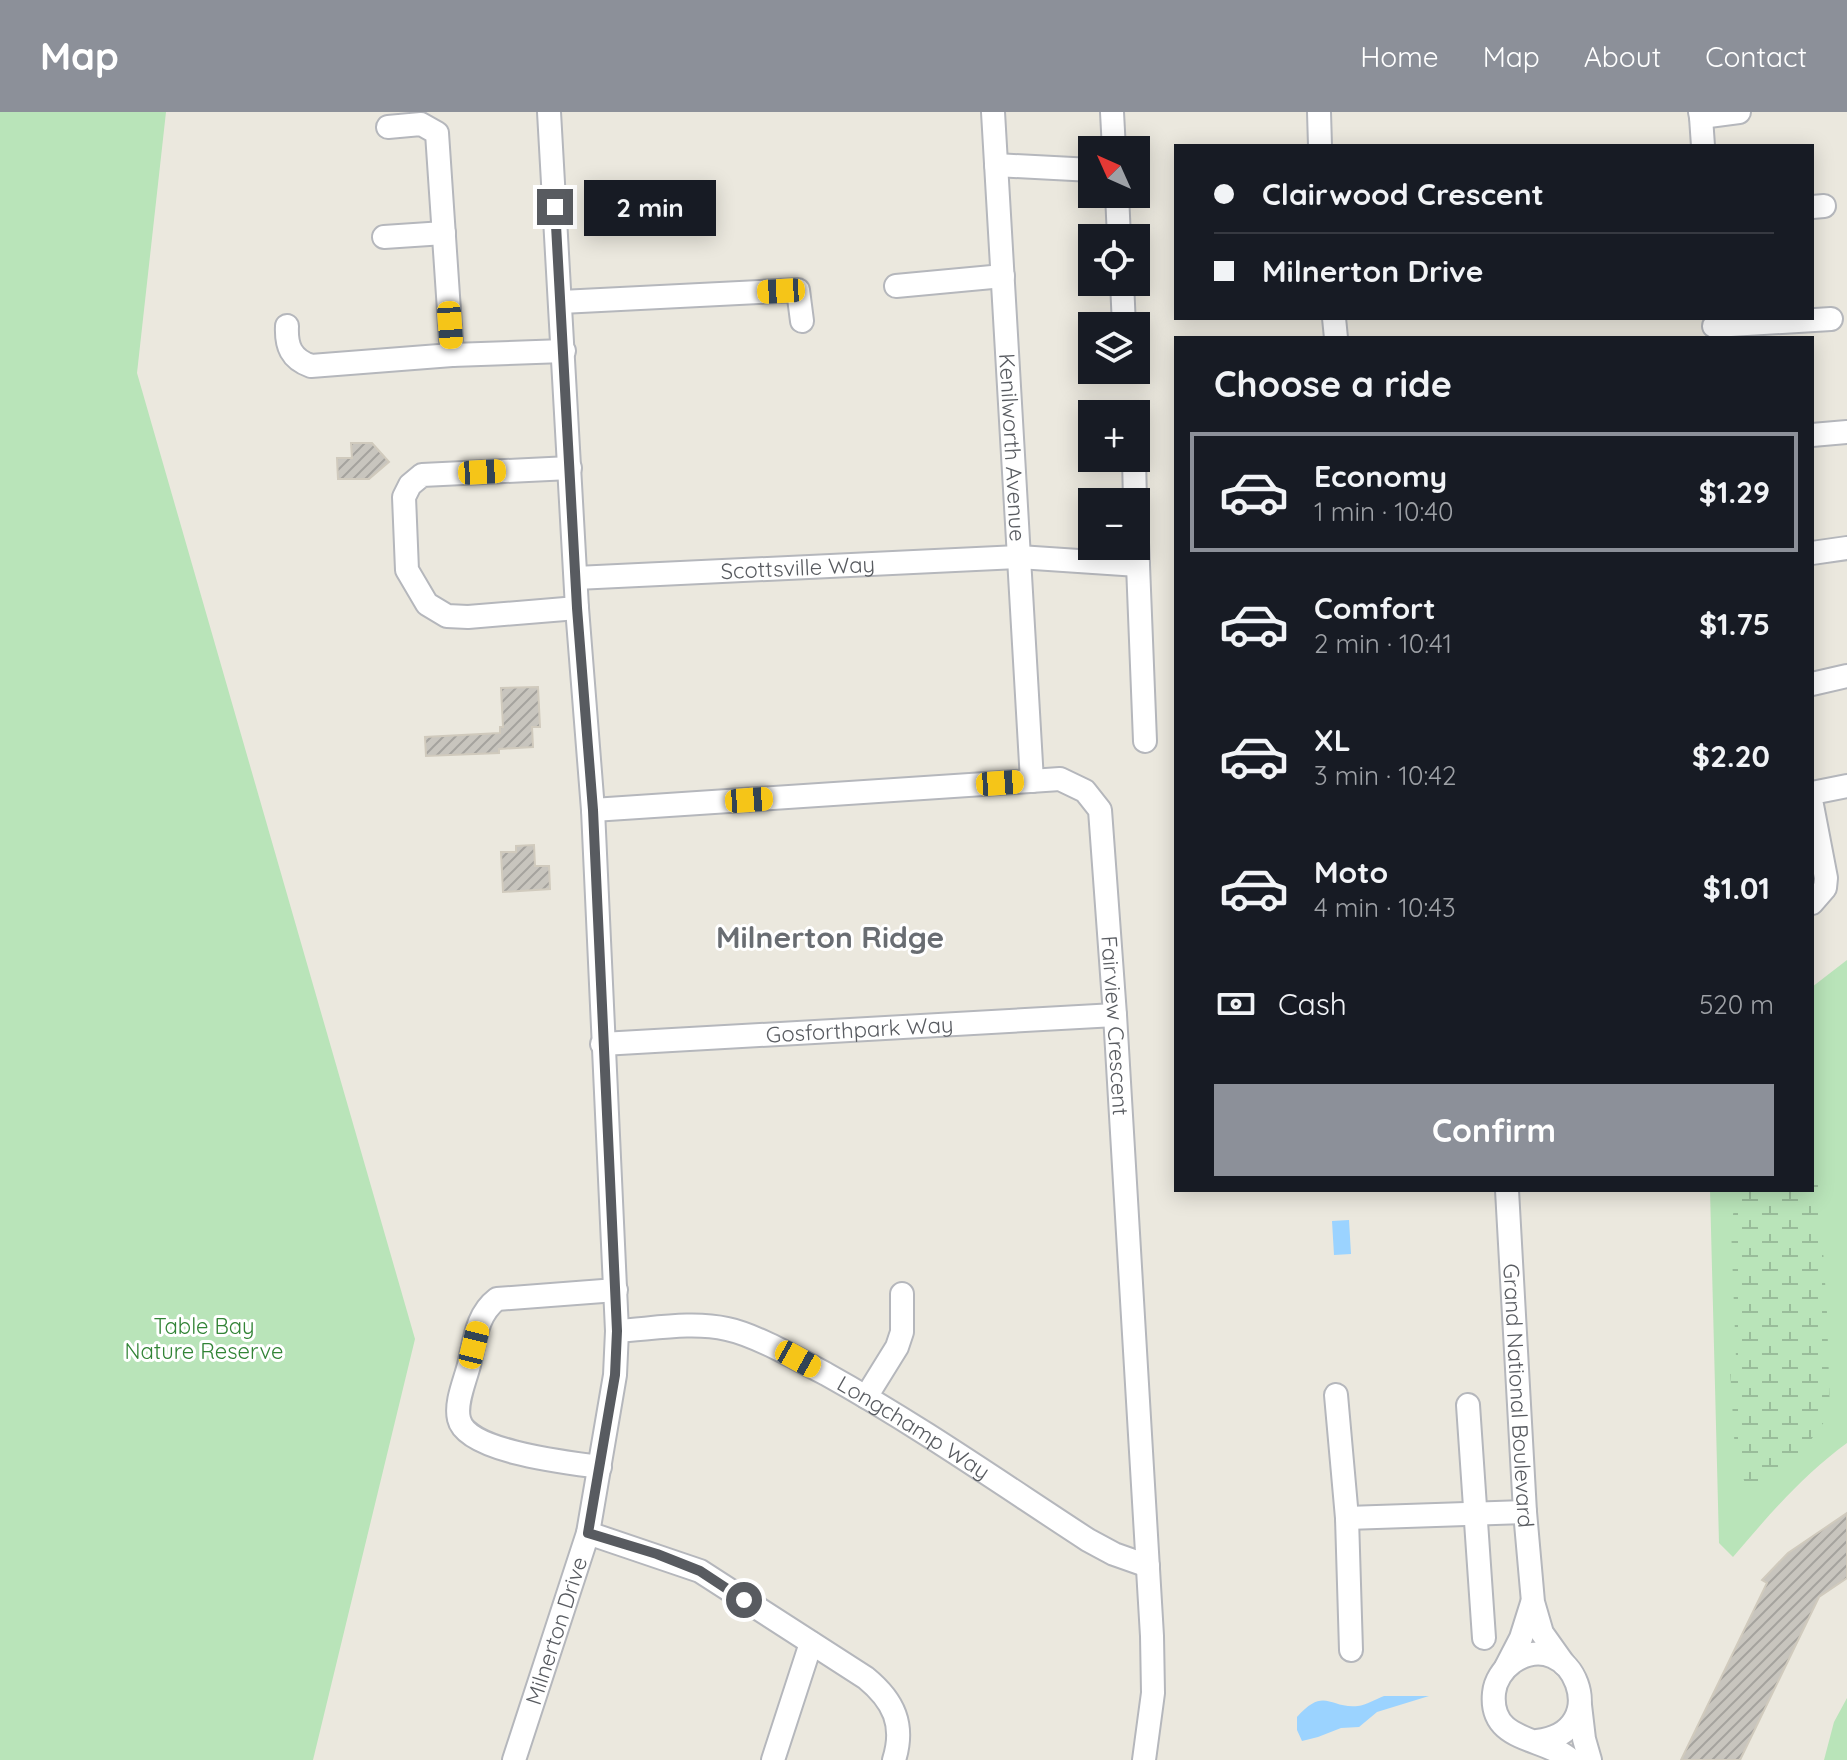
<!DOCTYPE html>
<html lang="en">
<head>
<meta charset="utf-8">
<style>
	:root { --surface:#171b24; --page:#242831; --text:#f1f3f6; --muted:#9ea1a6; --line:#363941; --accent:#8c9099 }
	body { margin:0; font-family:Quicksand,sans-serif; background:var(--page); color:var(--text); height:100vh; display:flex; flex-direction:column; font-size:30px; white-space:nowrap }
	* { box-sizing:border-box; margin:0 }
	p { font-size:26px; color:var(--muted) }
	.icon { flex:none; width:44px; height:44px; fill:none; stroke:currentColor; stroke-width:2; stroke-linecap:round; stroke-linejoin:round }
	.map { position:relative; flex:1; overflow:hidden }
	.drawer { position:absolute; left:1174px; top:224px; width:640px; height:856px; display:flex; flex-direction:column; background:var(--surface); border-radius:0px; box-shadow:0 4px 20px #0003 }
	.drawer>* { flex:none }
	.hud { position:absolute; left:1174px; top:32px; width:640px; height:176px; border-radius:0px; box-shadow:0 4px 20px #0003; display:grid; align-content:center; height:176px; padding:0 40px; background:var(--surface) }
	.needle { width:52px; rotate:315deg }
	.controls { position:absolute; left:1078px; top:24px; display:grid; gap:16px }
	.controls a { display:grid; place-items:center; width:72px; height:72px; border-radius:0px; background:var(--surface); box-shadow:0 4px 20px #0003; font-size:40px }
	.end { position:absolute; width:36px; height:36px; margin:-18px; border:10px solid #585b60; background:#fff; box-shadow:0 0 0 4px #fff }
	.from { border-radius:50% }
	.bubble { position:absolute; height:56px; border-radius:0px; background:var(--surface); box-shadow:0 4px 20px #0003; font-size:26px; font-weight:800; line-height:56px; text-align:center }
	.car { position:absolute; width:24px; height:48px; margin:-24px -12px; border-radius:10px; box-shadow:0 0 6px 2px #0007; background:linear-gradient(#f5c518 24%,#345 0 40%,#f5c518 0 76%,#345 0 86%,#f5c518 0) }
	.hud b { display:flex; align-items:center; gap:28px; height:76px; font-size:30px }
	.hud b+b { border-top:2px solid var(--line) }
	.hud i { width:20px; height:20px; background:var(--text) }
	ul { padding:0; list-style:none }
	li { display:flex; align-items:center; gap:24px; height:120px; margin:0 16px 12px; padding:0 24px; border:4px solid transparent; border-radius:0px }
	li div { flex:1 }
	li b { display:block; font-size:30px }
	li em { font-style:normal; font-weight:800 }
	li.on { border-color:var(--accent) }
	li>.icon { width:72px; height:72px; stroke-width:1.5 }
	h2 { padding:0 40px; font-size:36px; line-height:96px }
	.pay { display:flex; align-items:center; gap:20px; height:88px; padding:0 40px; font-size:30px }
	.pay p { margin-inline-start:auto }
	.action { display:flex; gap:16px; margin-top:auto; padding:16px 40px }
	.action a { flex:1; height:92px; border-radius:0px; background:var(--accent); color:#fff; font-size:32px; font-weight:800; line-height:92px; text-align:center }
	header { display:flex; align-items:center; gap:48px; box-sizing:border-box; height:112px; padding:0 40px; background:var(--accent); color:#fff }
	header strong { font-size:38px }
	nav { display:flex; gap:44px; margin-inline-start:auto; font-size:28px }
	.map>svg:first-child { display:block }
	.green { fill:#b9e4b9 }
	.wetland { fill:url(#wetland-marsh) }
	.water { fill:#9bd3ff }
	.building { fill:url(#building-hatch); stroke:#d0cabd; stroke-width:2 }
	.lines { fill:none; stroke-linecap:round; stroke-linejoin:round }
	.minor-casing { stroke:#b5b7bc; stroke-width:26 }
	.minor { stroke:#fff; stroke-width:22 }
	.route { stroke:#585b60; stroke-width:10 }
	.labels { text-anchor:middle; stroke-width:6; stroke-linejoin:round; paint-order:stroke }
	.street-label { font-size:22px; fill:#585b60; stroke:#fff }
	.park-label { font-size:22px; fill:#328436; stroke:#fff }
	.district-label { font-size:30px; font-weight:bold; fill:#696d72; stroke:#fff }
</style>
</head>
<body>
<header>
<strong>Map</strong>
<nav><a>Home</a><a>Map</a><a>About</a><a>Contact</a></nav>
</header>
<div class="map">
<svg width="1847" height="1648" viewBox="0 0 1847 1648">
	<defs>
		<pattern id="wetland-marsh" width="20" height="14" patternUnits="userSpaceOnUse" patternTransform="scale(2)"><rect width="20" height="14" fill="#b9e4b9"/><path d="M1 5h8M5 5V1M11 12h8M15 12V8" fill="none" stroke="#99bc9a"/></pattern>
		<pattern id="building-hatch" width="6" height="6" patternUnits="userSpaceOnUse" patternTransform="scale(2)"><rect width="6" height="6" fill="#c8c5be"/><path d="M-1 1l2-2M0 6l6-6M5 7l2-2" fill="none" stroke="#a5a39e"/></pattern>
	</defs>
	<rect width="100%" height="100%" fill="#ebe8de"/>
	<path class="green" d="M0,0H166L137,261L415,1227L313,1648H0Z
		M1847,848V1331C1803,1363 1768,1404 1733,1445L1719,1431L1710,1078H1812V875Z
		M1847,1586V1648H1824L1834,1610Z"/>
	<path class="wetland" d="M1812,1065L1819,1073L1827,1201L1830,1302L1796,1348L1749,1384L1735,1340L1730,1257L1736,1247L1731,1115L1737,1078H1812Z"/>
	<path class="water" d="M1349,1108L1351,1142L1334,1143L1332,1109Z
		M1384,1584H1429L1377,1600L1359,1615L1341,1616L1318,1625L1302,1629L1297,1618V1605C1325,1574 1329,1597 1358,1594C1366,1593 1376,1587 1384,1584Z"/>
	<path class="building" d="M351,331H372L389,350L369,367H338L337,346H352Z
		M538,575L540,615H532L533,635L499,637V641L426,644L425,625L500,621V615H503L501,576Z
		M534,733L535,754H549L550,777L503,780L501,740H516V734Z
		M1847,1401V1466L1819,1485L1740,1648H1681L1767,1471L1762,1468L1788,1441Z"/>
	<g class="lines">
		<defs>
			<g id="minor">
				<path id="s1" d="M993,0L1032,669"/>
				<path d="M1112,0L1114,38"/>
				<path d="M1319,0L1320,34"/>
				<path d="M1700,0L1701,5L1739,0"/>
				<path d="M1701,5L1703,34"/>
				<path d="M388,15L421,12L437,21L452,243"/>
				<path d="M996,53L1092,58"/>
				<path d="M1117,82L1119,126"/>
				<path d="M1812,95L1824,94"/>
				<path d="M384,125L444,121"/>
				<path d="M1122,170L1124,214"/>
				<path d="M896,174L1003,164"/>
				<path d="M561,190L798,178L802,209"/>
				<path d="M1334,206L1336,226"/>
				<path d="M287,214C286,234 291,247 311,254L452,243L564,239"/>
				<path d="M1714,214L1831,207"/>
				<path d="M1812,323L1847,320"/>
				<path d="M1134,346L1135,390"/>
				<path d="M570,356L422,363L410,373L404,385L407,458L427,492L447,504L468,505L577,496"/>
				<path d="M1812,441L1847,436"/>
				<path d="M1138,453L1145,629"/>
				<path id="s2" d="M576,466L1019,445L1138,453L1136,408"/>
				<path d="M1812,572L1847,564"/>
				<path d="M1812,681L1847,674"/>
				<path d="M1812,693L1826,766L1825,776L1812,791"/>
				<path id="s3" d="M593,698L1060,667L1085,679L1100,698L1115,903L1152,1524L1153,1581L1144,1648"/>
				<path id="s4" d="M602,932L1115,903"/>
				<path id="s5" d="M1507,1078L1525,1400L1533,1490L1542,1521L1564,1552"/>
				<path id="s6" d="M617,1219C652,1217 692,1209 727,1217C756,1223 799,1248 826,1262C916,1312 1002,1372 1088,1428L1114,1442L1148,1454"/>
				<path d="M1336,1283L1347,1406L1351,1538"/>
				<path d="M866,1285L897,1235L902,1220V1182"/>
				<path d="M1468,1293L1484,1526"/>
				<path d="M600,1355C571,1351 466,1340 459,1307C455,1291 465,1269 469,1253C475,1229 476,1203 497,1187L616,1178"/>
				<path d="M1347,1406L1525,1400"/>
				<path d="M588,1421L700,1459L866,1566C894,1589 905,1613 894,1648"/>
				<path d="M1506,1555L1521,1526L1532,1491"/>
				<path d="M1580,1593L1584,1627L1590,1648"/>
				<path d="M1537,1629C1616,1620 1572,1511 1513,1550C1503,1557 1495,1569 1494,1581C1489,1631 1543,1624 1571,1648"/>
				<path id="s7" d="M514,1648L588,1421L615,1263L617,1219L593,698L577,496L549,0"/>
				<path d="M773,1648L811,1531"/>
			</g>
		</defs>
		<use href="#minor" class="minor-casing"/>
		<use href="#minor" class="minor"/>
	</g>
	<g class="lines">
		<path class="route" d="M555,95L577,496L593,698L617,1219L615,1263L588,1421L657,1442L700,1459L744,1488"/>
	</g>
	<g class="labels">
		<g class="street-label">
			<text dy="8" stroke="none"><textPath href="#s1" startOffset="336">Kenilworth Avenue</textPath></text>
			<text dy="8" stroke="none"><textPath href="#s2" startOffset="222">Scottsville Way</textPath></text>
			<text dy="8" stroke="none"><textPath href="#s3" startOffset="736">Fairview Crescent</textPath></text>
			<text dy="8" stroke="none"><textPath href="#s4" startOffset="258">Gosforthpark Way</textPath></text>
			<text dy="8" stroke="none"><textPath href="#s5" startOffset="206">Grand National Boulevard</textPath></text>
			<text dy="8" stroke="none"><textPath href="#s6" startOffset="322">Longchamp Way</textPath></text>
			<text dy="8" stroke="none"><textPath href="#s7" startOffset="136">Milnerton Drive</textPath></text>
		</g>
		<g class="park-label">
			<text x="204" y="1222">Table Bay<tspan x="204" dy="25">Nature Reserve</tspan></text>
		</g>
		<g class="district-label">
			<text x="830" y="836">Milnerton Ridge</text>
		</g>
	</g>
</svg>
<div class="controls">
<a><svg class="needle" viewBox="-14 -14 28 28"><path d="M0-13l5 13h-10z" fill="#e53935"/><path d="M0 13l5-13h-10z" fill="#9ea1a6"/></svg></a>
<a><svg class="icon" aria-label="locate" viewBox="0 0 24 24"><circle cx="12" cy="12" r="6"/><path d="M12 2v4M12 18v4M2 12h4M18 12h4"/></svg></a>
<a><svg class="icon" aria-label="layers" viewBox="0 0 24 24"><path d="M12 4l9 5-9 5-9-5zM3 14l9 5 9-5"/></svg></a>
<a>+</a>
<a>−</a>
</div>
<i class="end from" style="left:744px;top:1488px"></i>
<i class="end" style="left:555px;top:95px"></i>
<div class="bubble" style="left:584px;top:68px;width:132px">2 min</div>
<i class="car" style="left:781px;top:179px;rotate:267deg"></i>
<i class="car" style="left:450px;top:213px;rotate:176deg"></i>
<i class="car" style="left:482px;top:360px;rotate:87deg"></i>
<i class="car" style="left:1000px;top:671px;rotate:86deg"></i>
<i class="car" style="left:749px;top:688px;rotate:86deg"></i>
<i class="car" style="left:474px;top:1233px;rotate:14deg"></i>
<i class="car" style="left:798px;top:1247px;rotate:119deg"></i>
<div class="hud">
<b><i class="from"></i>Clairwood Crescent</b>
<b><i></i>Milnerton Drive</b>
</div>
<section class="drawer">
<h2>Choose a ride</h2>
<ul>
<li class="on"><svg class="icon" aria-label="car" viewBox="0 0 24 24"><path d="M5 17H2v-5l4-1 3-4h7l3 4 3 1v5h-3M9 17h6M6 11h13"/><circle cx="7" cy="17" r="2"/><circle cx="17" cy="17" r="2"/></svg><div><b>Economy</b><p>1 min · 10:40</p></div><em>$1.29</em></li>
<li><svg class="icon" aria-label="car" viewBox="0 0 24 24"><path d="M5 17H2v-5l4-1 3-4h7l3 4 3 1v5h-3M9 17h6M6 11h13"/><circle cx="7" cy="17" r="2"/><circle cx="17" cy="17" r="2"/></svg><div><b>Comfort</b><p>2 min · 10:41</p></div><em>$1.75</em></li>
<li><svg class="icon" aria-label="car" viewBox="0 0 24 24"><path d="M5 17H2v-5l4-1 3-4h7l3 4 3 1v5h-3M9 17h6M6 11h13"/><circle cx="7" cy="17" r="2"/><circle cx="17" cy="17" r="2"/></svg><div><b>XL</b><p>3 min · 10:42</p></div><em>$2.20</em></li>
<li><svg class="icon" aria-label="car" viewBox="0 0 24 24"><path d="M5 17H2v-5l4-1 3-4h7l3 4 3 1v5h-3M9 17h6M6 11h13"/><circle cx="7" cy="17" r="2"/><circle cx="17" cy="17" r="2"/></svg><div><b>Moto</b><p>4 min · 10:43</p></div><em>$1.01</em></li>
</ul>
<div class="pay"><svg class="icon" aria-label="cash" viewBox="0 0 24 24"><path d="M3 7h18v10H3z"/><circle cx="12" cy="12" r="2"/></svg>Cash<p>520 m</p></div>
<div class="action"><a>Confirm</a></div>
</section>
</div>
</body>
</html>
